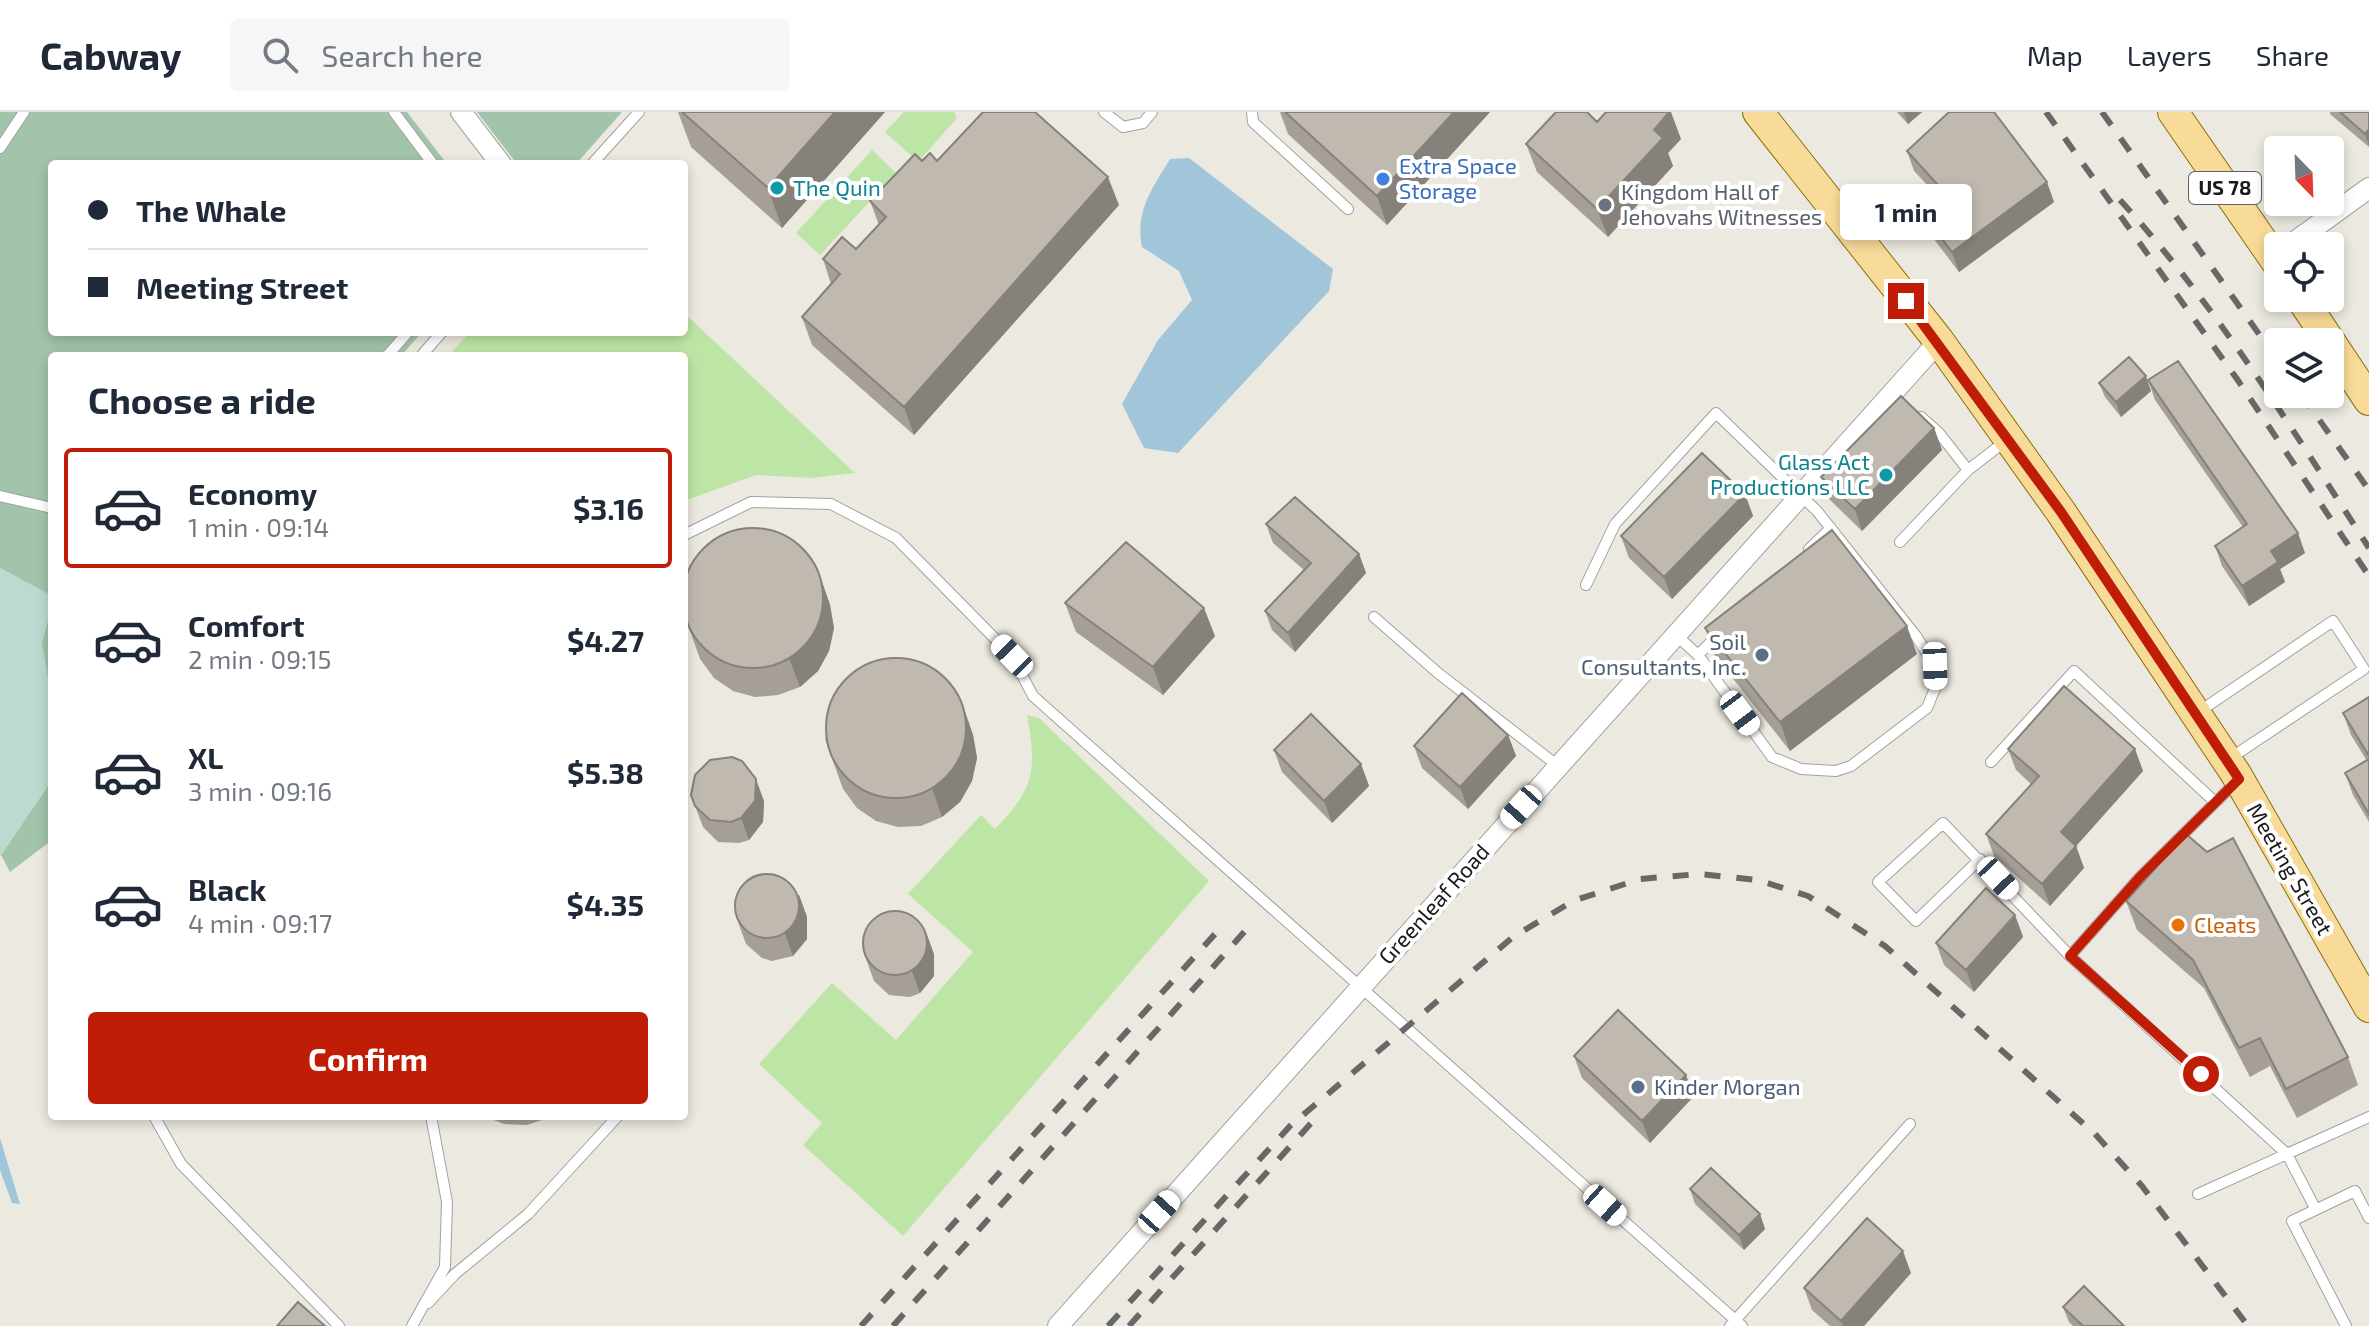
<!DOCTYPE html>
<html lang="en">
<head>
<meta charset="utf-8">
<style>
	:root { --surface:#fff; --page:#f6f6f7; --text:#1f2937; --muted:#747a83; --line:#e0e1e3; --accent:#bf1d06 }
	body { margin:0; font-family:"Exo 2",sans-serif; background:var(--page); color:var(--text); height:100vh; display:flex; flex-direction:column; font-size:30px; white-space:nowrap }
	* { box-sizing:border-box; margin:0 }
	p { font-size:26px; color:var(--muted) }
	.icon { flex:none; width:44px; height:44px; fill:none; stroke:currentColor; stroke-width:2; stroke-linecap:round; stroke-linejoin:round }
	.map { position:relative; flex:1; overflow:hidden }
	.panel { position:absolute; left:48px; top:240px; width:640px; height:768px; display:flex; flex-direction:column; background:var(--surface); border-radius:8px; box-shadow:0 4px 12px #0003 }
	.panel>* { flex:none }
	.hud { position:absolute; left:48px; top:48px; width:640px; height:176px; border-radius:8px; box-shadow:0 4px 12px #0003; display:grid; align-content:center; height:176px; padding:0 40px; background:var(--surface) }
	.needle { width:52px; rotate:157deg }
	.controls { position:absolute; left:2264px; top:24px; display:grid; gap:16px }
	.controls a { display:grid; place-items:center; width:80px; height:80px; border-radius:8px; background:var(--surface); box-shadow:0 4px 12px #0003; font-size:40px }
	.end { position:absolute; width:36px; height:36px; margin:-18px; border:10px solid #bf1d06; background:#fff; box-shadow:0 0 0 4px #fff }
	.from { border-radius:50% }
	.bubble { position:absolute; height:56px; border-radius:8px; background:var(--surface); box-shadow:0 4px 12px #0003; font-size:26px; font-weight:700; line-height:56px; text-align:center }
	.car { position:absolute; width:24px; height:48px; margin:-24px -12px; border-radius:10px; box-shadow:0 0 6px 2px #0007; background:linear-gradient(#fff 24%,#345 0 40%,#fff 0 76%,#345 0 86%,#fff 0) }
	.hud b { display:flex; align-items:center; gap:28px; height:76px; font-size:30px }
	.hud b+b { border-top:2px solid var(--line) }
	.hud i { width:20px; height:20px; background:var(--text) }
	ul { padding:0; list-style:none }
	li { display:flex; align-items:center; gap:24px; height:120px; margin:0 16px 12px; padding:0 24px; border:4px solid transparent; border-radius:8px }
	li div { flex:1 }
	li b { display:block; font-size:30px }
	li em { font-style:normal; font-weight:700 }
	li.on { border-color:var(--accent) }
	li>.icon { width:72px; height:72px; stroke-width:1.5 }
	h2 { padding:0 40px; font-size:36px; line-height:96px }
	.primary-button { display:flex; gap:16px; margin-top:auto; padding:16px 40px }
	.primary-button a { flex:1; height:92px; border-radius:8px; background:var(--accent); color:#fff; font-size:32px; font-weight:700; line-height:92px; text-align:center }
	header { display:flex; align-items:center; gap:48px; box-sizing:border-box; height:112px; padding:0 40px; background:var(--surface); border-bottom:2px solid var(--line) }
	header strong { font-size:38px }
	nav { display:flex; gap:44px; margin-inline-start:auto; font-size:28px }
	.search { width:560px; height:72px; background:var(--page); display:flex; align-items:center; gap:20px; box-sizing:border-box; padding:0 28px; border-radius:8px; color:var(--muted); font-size:30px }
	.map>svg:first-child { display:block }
	.grass { fill:#bde6a6 }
	.wetland { fill:#bddad0 }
	.cemetery { fill:#a2c4ab }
	.water { fill:#a1c5d9 }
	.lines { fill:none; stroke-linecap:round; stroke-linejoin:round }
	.lane-casing { stroke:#a1a1a1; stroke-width:12 }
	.street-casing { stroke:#a1a1a1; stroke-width:22 }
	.primary-casing { stroke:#8c7005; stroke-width:32 }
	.lane { stroke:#fff; stroke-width:10 }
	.street { stroke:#fff; stroke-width:20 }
	.primary { stroke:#f8db99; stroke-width:30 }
	.rail { stroke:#686868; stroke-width:6; stroke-dasharray:16 16; stroke-linecap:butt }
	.wall { fill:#a59f97 }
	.shaded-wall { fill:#86827b }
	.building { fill:#c0b9b0; stroke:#86827b; stroke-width:2 }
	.route { stroke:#bf1d06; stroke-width:10 }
	.shop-dot { fill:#3f7fe0; stroke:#fff; stroke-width:3 }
	.culture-dot { fill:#0f9aa8; stroke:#fff; stroke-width:3 }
	.worship-dot { fill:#6b7280; stroke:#fff; stroke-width:3 }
	.service-dot { fill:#5c6f8a; stroke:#fff; stroke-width:3 }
	.food-dot { fill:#e8710a; stroke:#fff; stroke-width:3 }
	.labels { text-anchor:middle; stroke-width:8; stroke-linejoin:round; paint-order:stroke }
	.shield { fill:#fff; stroke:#5f5f5f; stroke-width:2 }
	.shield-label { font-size:20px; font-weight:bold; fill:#1a1a1a }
	.shop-label { font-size:22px; fill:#366cbe; stroke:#fff; text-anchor:start }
	.culture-label { font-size:22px; fill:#0d838f; stroke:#fff; text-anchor:start }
	.worship-label { font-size:22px; fill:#5b616d; stroke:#fff; text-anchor:start }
	.service-label { font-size:22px; fill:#4e5e75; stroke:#fff; text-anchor:end }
	.street-label { font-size:22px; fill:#1a1a1a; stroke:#fff }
	.food-label { font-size:22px; fill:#c56008; stroke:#fff; text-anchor:start }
</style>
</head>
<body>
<header>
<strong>Cabway</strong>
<div class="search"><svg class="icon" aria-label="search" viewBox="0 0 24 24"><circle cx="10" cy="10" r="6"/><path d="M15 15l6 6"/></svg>Search here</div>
<nav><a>Map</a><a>Layers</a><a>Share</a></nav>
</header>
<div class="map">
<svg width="2369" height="1214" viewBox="0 0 2369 1214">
	<rect width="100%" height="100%" fill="#ece9e0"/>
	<path class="grass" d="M904,0H954L957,6L918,50L885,20Z
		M872,38L896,61L820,143L796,121Z
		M684,201L855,361L811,366L756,363L684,389V244H448L470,220H684Z
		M1027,603L1039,606L1209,769L903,1124L803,1033L822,1011L759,952L832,871L896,928L973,840L908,782L981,703L995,717C1035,676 1037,658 1027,603Z"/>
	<path class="wetland" d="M0,456L52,484V668L0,744Z"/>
	<path class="cemetery" d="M0,0H407L447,52H52V220H422L401,244H52V484L0,456Z
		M477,0H622L576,52H517Z
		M52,494V588L42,531Z
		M52,668V728L10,760L1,743Z"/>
	<path class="water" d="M1189,46L1333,157L1329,179L1178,341L1144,336L1122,292L1158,228L1192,188L1179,159L1142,135C1135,99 1152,77 1170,47Z
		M0,1026L20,1092L12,1091L0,1058Z"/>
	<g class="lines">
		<defs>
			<path id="lane" d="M394,0L433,52
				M1104,0L1123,15L1143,11L1152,0
				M1252,0L1253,10L1348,97
				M0,36L24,0
				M592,52L639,0
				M387,244L408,220
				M421,244L442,220
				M1921,305L1939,321L1968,358L2007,328
				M0,384L52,396
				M684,423L751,390L831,392L896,426L1012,544L1033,584L1742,1214
				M1900,430L1968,358
				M1809,437L1831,416
				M1586,473L1615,412L1716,301L1817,399L1916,524L1935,554L1936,574L1927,596L1851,654L1836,659L1801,657L1772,645L1698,543L1676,523
				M1374,505L1438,561L1558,654
				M1698,543L1719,522
				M2200,599L2333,509L2364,557L2229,647
				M1991,650L2074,559L2215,690
				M1980,747L1916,809L1878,770L1943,711L2070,844L2287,1042L2315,1096
				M2070,844L2140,765L2238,668
				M154,1004L181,1052L339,1214
				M2198,1082L2369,1005
				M428,1191L455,1162L528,1102L618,1004
				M412,1214L445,1155L447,1090L431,1004
				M1730,1214L1910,1012
				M2346,1214L2292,1109L2355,1079L2369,1106"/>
			<path id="street" d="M461,0L501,52
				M2289,134L2369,76
				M1058,1214L1939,229"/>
			<path id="primary" d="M1758,0L1939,229L2061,400L2236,662L2369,895
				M2173,0L2278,152
				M2301,186L2369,288"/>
		</defs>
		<use href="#lane" class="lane-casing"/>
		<use href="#street" class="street-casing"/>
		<use href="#primary" class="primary-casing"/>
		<use href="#lane" class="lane"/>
		<use href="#street" class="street"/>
		<use href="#primary" class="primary"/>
		<path class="rail" d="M2046,0L2237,267L2369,464
			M2102,0L2278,249
			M2120,88C2216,193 2292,317 2369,436
			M2301,282L2369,378
			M861,1214L1224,812
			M893,1214L1246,818
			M1108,1214L1290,1014L1513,825L1573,789L1640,767L1699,762L1758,768L1808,784L1885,834L2095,1022L2142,1074L2248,1214
			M1129,1214L1321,1000"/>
	</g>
	<path class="wall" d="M678,0H885L782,116L691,35Z
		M1280,0H1490L1387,113L1288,22Z
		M1897,0H1922L1908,12Z
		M2330,0H2369V35L2330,2Z
		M2001,8L2054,90L1959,160L1921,110L1914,90L1931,77L1914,59L1907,39Z
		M1681,27L1668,41L1673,54L1608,125L1537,60L1526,32Z
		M922,49H937L1119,93L914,323L812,233L802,205L831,172L823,147L856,137L879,113L870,89Z
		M2148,268L2305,441L2280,457L2285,470L2249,494L2222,454L2215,434L2243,415L2155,288Z
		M2099,271L2151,279L2121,305L2105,285Z
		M1934,316L1942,338L1862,419L1829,387L1821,365Z
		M1745,382L1753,404L1672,487L1629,446L1621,424Z
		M1266,412L1359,442L1366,461L1295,540L1272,518L1265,499L1304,458L1273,431Z
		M820,464L830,493L834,516L829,539L818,559L800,575L778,583L755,585L733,579L714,566L700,547L690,519Z
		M1065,491L1215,524L1163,583L1076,520Z
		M1705,516L1917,542L1790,639L1715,544Z
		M2369,585V710L2353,683L2345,661L2367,649L2351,623L2343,601Z
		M963,594L973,623L977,646L972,669L960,690L942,705L921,714L898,715L876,709L857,696L843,677L825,627Z
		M1508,623L1516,644L1468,697L1422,656L1414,634Z
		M2008,637L2143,659L2076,734L2084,756L2050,794L1994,744L1986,722L2031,672L2016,658Z
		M1274,638L1361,652L1369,674L1332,711L1282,660Z
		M764,689L763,710L749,728L739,731L718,730L703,715L695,694Z
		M799,783L807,805V827L793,844L772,849L762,846L746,832L738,810Z
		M2126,789L2348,945L2358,973L2297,1006L2270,954L2250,965L2204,876L2137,818Z
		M2015,803L2023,825L1974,880L1944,853L1936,831Z
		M934,842V864L920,881L910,885L889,883L874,869L866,847Z
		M1574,944L1694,984L1650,1031L1582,966Z
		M484,1004H551L548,1006L527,1013L504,1012Z
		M1690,1077L1760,1102L1765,1117L1744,1138L1695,1092Z
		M1911,1161L1864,1214H1830L1812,1198L1804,1176Z
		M2063,1195L2125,1214H2073L2069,1210Z"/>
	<path class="shaded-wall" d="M835,0H885L782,116L768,76Z
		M1454,0H1490L1387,113L1377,84Z
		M1669,0H1671L1681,27L1668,41L1673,54L1608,125L1597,97L1654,18Z
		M1904,0H1922L1908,12Z
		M2369,17V34L2365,22Z
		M1108,65L1119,93L914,323L904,295Z
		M2047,70L2054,90L1959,160L1952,140Z
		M2146,264L2151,279L2121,305L2116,290Z
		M1934,316L1942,338L1862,419L1855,397Z
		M1745,382L1753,404L1672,487L1664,465Z
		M2298,421L2305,441L2280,457L2285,470L2249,494L2242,474L2271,439Z
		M1359,442L1366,461L1295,540L1288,521Z
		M820,464L830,493L834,516L829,539L818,559L800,575L789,546Z
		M1204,496L1215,524L1163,583L1153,555Z
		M1907,514L1917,542L1790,639L1780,610Z
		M963,594L973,623L977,646L972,669L960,690L942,705L932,676Z
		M1508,623L1516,644L1468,697L1460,675Z
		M2135,637L2143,659L2069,742L2061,720Z
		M1361,652L1369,674L1332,711L1324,689Z
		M756,667L764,689L763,710L749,728L741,706Z
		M2076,734L2084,756L2050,794L2042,772Z
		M799,783L807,805V827L793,844L785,822Z
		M2015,803L2023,825L1974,880L1966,858Z
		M926,820L934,842V864L920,881L912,859Z
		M1686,963L1694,984L1650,1031L1642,1009Z
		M1760,1102L1765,1117L1744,1138L1739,1123Z
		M1903,1139L1911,1161L1864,1214H1843L1841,1209Z"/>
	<path class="building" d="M682,0H835L768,76Z
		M983,0H1035L1108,65L904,295L802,205L840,162L823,147L842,125L856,137L886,105L870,89L915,42L922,49L930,41L937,49Z
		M1285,0H1454L1377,84Z
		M1556,0H1587L1597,10L1606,0H1669L1654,18L1663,26L1597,97L1526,32Z
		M1949,0H1994L2047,70L1952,140L1914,90L1937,72L1907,39Z
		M2340,0H2369V17L2365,22Z
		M2129,245L2146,264L2116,290L2099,271Z
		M2178,249L2298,421L2271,439L2278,450L2242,474L2215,434L2247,412L2148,268Z
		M1901,284L1934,316L1855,397L1821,365Z
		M1702,341L1745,382L1664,465L1621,424Z
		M1295,385L1359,442L1288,521L1265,499L1311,451L1266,412Z
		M683 486a70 70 0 1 1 140 0a70 70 0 1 1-140 0Z
		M1832,418L1907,514L1780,610L1705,516Z
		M1126,430L1204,496L1153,555L1065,491Z
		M826 616a70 70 0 1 1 140 0a70 70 0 1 1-140 0Z
		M2064,574L2135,637L2061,720L2076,734L2042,772L1986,722L2039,664L2008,637Z
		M1462,581L1508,623L1460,675L1414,634Z
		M2369,585V644L2343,601Z
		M1311,602L1361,652L1324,689L1274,638Z
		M732,645L742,649L756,667L755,689L741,706L731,710L710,708L695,694L691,683L695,663L710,648Z
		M2369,647V702L2345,661Z
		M2186,722L2207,740L2233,726L2348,945L2286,977L2260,926L2239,936L2193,848L2126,789Z
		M735 794a32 32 0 1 1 64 0a32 32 0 1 1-64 0Z
		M1986,776L2015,803L1966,858L1936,831Z
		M863 831a32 32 0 1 1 64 0a32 32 0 1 1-64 0Z
		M1618,898L1686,963L1642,1009L1574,944Z
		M1711,1056L1760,1102L1739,1123L1690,1077Z
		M1867,1106L1903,1139L1841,1209L1804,1176Z
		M2084,1174L2124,1214H2083L2063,1195Z
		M298,1190L325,1214H277Z"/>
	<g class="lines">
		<path class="route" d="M1906,189L2061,400L2239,667L2140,765L2070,844L2201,962"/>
	</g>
	<circle class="shop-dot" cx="1383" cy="67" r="8"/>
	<g class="culture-dot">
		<circle cx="777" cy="76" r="8"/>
		<circle cx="1886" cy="363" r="8"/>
	</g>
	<circle class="worship-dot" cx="1605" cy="93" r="8"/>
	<g class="service-dot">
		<circle cx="1762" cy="543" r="8"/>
		<circle cx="1638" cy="975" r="8"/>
	</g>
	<circle class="food-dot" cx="2178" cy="813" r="8"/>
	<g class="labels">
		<rect class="shield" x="2189" y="60" width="72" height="32" rx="6"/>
		<g class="shield-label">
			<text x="2225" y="83">US 78</text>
		</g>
		<g class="shop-label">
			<text x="1399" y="62">Extra Space<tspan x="1399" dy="25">Storage</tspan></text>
		</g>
		<g class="culture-label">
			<text x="793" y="84">The Quin</text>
			<text x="1870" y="358" text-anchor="end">Glass Act<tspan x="1870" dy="25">Productions LLC</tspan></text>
		</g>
		<g class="worship-label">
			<text x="1621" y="88">Kingdom Hall of<tspan x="1621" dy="25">Jehovahs Witnesses</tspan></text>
		</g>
		<g class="service-label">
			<text x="1746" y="538">Soil<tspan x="1746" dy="25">Consultants, Inc.</tspan></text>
			<text x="1654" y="983" text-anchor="start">Kinder Morgan</text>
		</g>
		<g class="street-label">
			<text transform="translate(2290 757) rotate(60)" y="8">Meeting Street</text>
			<text transform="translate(1434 792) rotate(-48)" y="8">Greenleaf Road</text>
		</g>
		<g class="food-label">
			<text x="2194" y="821">Cleats</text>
		</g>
	</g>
</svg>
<div class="controls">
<a><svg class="needle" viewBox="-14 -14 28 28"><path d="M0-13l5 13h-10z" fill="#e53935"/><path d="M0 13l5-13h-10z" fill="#747a83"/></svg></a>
<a><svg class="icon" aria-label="locate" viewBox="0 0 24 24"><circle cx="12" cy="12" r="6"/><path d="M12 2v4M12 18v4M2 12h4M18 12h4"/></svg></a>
<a><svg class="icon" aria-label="layers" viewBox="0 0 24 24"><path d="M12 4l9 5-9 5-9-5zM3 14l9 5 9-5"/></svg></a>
</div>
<i class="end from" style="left:2201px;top:962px"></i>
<i class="end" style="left:1906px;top:189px"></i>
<div class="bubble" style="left:1840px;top:72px;width:132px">1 min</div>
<i class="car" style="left:1012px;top:544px;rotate:316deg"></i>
<i class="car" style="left:1935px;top:554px;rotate:178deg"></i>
<i class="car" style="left:1740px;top:601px;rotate:143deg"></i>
<i class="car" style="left:1521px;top:695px;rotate:222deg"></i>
<i class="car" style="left:1998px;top:766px;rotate:137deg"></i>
<i class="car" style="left:1605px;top:1093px;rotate:132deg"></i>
<i class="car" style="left:1159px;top:1100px;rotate:42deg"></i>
<div class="hud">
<b><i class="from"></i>The Whale</b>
<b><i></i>Meeting Street</b>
</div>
<section class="panel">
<h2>Choose a ride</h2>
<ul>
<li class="on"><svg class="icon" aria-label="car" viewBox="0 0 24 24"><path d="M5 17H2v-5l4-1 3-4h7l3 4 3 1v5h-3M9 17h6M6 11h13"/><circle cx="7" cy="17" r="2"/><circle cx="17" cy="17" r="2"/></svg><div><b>Economy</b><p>1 min · 09:14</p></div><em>$3.16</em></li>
<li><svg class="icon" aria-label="car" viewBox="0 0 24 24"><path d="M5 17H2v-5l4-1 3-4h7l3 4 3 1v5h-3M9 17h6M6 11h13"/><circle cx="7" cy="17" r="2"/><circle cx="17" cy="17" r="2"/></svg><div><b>Comfort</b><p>2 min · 09:15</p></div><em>$4.27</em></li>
<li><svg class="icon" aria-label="car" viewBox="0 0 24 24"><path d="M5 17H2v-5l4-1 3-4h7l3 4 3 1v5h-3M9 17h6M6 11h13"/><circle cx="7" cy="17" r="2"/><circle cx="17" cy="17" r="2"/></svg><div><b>XL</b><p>3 min · 09:16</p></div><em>$5.38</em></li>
<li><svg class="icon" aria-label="car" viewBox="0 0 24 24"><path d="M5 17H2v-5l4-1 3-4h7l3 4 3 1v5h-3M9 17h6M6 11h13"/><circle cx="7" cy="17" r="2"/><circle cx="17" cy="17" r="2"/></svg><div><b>Black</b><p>4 min · 09:17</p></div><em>$4.35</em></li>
</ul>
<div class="primary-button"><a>Confirm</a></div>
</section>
</div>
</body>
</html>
